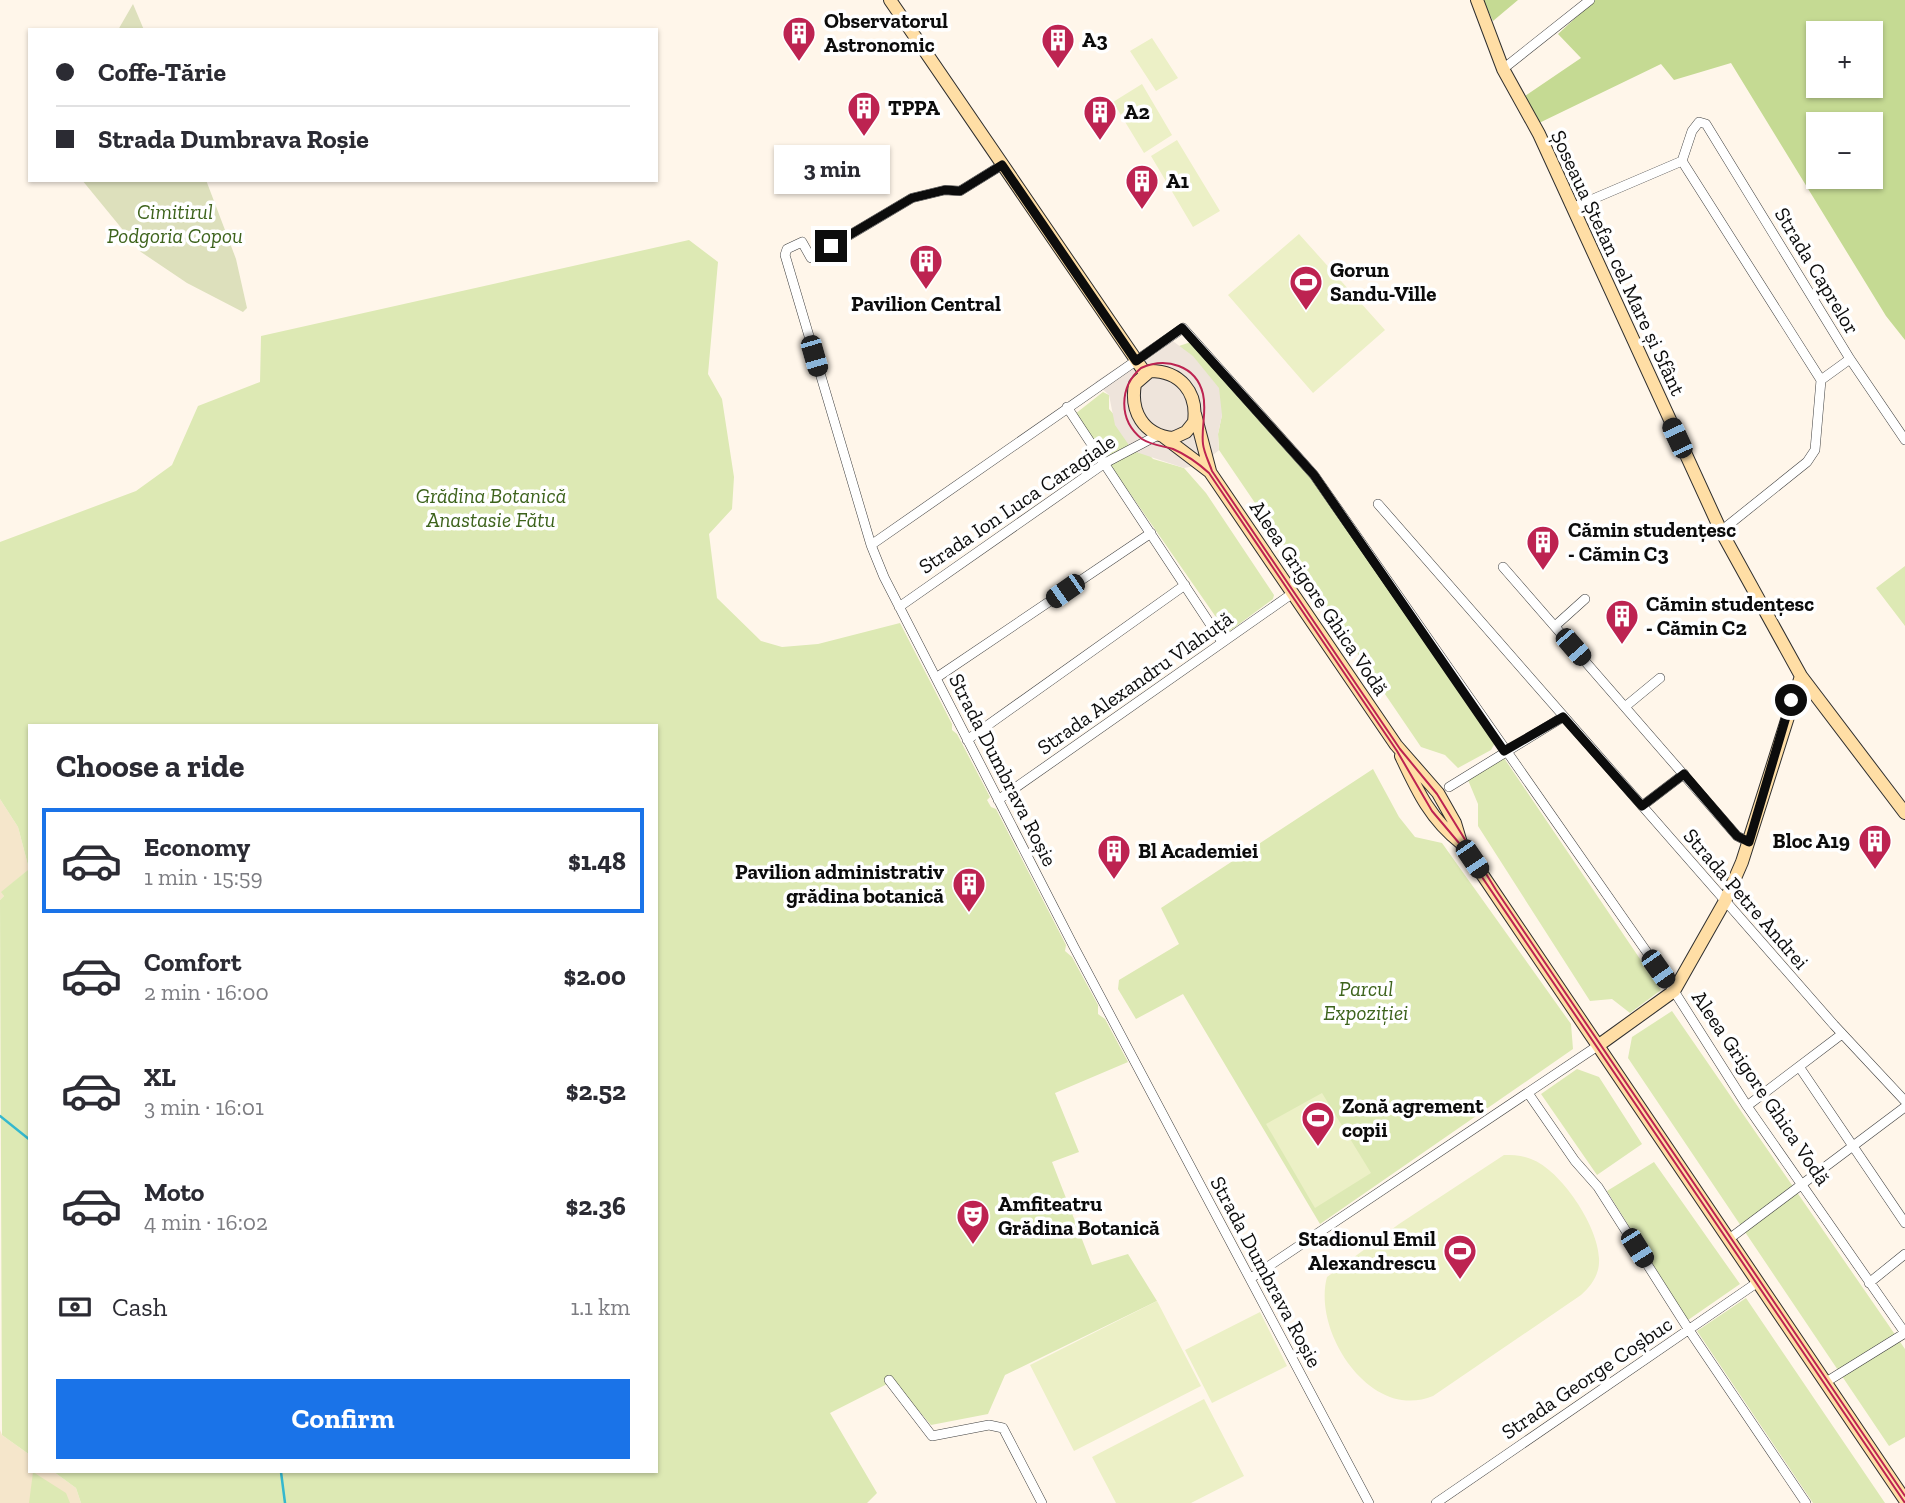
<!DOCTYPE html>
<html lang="en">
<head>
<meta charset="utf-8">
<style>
	:root { --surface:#fff; --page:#f2f2f3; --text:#2b2b33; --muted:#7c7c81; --line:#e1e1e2; --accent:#1a73e8 }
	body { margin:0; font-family:"Zilla Slab",serif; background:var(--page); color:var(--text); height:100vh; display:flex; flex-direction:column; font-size:26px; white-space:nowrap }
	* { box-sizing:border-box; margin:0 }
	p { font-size:23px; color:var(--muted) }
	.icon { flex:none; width:38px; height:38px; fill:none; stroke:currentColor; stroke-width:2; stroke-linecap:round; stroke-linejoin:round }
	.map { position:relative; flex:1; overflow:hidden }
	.side { position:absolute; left:28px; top:724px; width:630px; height:749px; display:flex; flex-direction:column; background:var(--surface); border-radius:0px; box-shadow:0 2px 5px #0004 }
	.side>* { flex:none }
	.guide { position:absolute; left:28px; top:28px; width:630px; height:154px; border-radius:0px; box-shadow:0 2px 5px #0004; display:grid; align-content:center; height:154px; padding:0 28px; background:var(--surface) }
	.tools { position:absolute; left:1806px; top:21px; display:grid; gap:14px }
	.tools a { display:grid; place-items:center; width:77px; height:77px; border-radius:0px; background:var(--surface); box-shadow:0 2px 5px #0004; font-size:35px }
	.end { position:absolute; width:32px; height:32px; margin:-16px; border:9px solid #0c0c0c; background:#fff; box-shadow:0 0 0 4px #fff }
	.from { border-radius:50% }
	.bubble { position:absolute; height:49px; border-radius:0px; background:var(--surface); box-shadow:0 2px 5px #0004; font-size:23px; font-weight:700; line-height:49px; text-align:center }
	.car { position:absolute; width:21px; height:42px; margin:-21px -10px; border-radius:9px; box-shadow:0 0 5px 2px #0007; background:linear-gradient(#222 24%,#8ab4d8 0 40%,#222 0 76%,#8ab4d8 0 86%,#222 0) }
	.guide b { display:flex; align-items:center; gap:24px; height:66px; font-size:26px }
	.guide b+b { border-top:2px solid var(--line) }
	.guide i { width:18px; height:18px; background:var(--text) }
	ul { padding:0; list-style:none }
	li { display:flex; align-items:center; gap:21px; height:105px; margin:0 14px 10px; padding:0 14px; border:4px solid transparent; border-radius:0px }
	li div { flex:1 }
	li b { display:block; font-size:26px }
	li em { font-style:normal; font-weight:700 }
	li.active { border-color:var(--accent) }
	li>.icon { width:63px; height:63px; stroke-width:1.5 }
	h2 { padding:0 28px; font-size:32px; line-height:84px }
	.pay { display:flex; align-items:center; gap:18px; height:77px; padding:0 28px; font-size:26px }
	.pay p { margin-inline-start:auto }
	.button { display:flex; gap:14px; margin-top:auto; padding:14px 28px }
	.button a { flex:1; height:80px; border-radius:0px; background:var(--accent); color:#fff; font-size:28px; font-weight:700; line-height:80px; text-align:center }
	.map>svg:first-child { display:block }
	.farmland { fill:#f5e6cb }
	.green { fill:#dde9b4 }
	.forest { fill:#c5da93; fill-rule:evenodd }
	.cemetery { fill:#dde0bc }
	.pitch { fill:#ecf0c6 }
	.plaza { fill:#eee4db }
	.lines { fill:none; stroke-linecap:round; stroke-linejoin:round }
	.stream { stroke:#35b8ce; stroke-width:2.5 }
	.street-casing { stroke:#3f3f3f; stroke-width:10 }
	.secondary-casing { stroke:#2e2e2e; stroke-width:14 }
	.street { stroke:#fff; stroke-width:9 }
	.secondary { stroke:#ffdea5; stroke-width:12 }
	.tram { stroke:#bd2351; stroke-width:2 }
	.route { stroke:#0c0c0c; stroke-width:9 }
	.labels { text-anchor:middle; stroke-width:7; stroke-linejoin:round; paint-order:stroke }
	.poi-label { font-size:21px; font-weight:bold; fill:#0c0c0c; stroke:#fff; text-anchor:start }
	.park-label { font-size:21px; font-style:italic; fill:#3d631c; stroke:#fff }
	.street-label { font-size:21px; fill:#0c0c0c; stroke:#fff }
</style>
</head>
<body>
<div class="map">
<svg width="1905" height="1503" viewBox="0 0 1905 1503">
	<rect width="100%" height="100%" fill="#fff6ea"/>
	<path class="farmland" d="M0,799L18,827L29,869L2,892L4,896L0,900Z
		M0,1430L2,1435L30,1455V1472H54L76,1488L81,1503H0Z"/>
	<path class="green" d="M689,240L718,262L708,374L722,399L734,477L732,509L709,534L717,598L761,641L782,647L818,644L900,623L952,724V730L957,734L990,797L987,800L991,807L996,809L1066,945L1065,951L1072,957L1098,1005V1014L1105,1019L1128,1062L1055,1093L1079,1152L1052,1162L1092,1265L1128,1254L1157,1301L1005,1375L988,1414L931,1425L893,1381L830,1413L877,1493L867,1503H81L76,1488L54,1472H656V726H30V1455L2,1435L0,900L4,896L1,892L29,869L18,827L0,799V542L136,491L172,465L198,406L260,382L261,336Z
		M1191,342L1315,481L1495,743L1491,750L1458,768L1445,755L1421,747L1219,450L1218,434L1222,415L1179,346Z
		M1103,392L1109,395V409L1153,459L1184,468L1206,493L1274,595L1273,599L1227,633L1075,414Z
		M1905,566V626L1876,588Z
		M1504,758L1661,990L1630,1013L1612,999L1590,1001L1478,826V804L1468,780Z
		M1373,769L1399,817L1415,837L1442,843L1571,1024L1573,1049L1320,1224L1183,994L1136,1019L1118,989L1119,980L1179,944L1161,908Z
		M1672,1011L1905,1349V1437L1889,1446L1628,1058L1632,1037Z
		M1577,1069L1599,1077L1642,1144L1597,1175L1541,1094Z
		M1654,1162L1740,1284L1688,1320L1607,1191Z
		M1746,1298L1885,1503H1813L1697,1331Z
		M33,1472L66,1493L70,1503H29Z"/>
	<path class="forest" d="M1483,0H1518L1493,21Z
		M1595,0H1905V340L1886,316L1731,63L1674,80L1661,64L1537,124L1525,96L1581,58L1558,34ZM1818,33H1871V86H1818ZM1818,124H1871V177H1818Z"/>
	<path class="cemetery" d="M133,4L144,30H118Z
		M82,180H206L236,259L247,308L243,312L187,283L141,252Z"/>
	<path class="pitch" d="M1152,38L1178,78L1156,91L1130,51Z
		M1142,84L1172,135L1144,153L1113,102Z
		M1177,140L1220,211L1193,227L1151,156Z
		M1299,234L1385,330L1313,393L1228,295Z
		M1322,1093L1371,1173L1315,1208L1266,1124Z
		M1504,1155C1513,1155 1522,1155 1531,1159C1561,1170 1598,1226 1599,1258C1600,1274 1592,1285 1581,1295L1433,1396C1371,1422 1312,1332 1327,1277L1399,1224Z
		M1157,1301L1201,1386L1074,1451L1030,1365Z
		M1260,1312L1287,1366L1212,1403L1185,1350Z
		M1204,1399L1244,1476L1191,1503H1116L1092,1457Z"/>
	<path class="plaza" d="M1166,336L1193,356L1219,388L1222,415L1218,434L1219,450L1201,465L1184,468L1133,451L1115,425L1109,395L1095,382Z"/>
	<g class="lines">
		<path class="stream" d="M0,1116L30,1140
			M281,1472L285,1503"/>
		<defs>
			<path id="street" d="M1503,69L1590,0
				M1682,161L1821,380
				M1002,165L960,191L945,190L912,198L811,258L802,242L787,249L785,255L871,545L884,577L1074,947L1369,1503
				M1572,208L1682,161L1692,131L1699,122L1706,124L1850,359L1905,440
				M1821,380L1850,359
				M1067,407L1222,642
				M1378,504L1834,1025L1905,1101
				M1721,531L1807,462L1815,450L1821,380
				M871,545L1183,328L1314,475L1674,991L1747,1106L1905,1333
				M1503,567L1737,836L1749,842
				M899,607L1105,463L1158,435
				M1555,626L1585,599
				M936,678L1151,533
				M1626,706L1660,678
				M967,740L1185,585
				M1449,787L1563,717
				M998,800L1293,593
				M1642,806L1684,774
				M1800,1068L1905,1223
				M1528,1093L1575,1161L1598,1187L1689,1330L1806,1503
				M1747,1106L1842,1034
				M1729,1239L1905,1107
				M1251,1278L1599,1045
				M1869,1283L1905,1254
				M889,1380L932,1436L989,1425L1003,1428L1042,1503
				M1826,1382L1905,1333
				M1436,1503L1758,1282"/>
			<path id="secondary" d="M890,0L1145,373
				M1477,0L1503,69L1539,134L1721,531L1801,676L1742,862L1725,901L1674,991L1599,1045
				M1150,371C1180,371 1198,392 1194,422L1186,432L1173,438C1143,435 1130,411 1135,384Z
				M1195,414L1210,471
				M1164,437L1210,472L1396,745L1438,793L1455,823L1461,843L1905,1500
				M1801,676L1905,813
				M1401,756C1417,790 1430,819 1461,843"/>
		</defs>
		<use href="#street" class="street-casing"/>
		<use href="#secondary" class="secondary-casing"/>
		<use href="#street" class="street"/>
		<use href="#secondary" class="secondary"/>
		<path class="tram" d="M1905,1503L1459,843L1432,811L1397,751L1209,473C1198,463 1187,455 1173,449C1163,446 1151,445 1142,439C1118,420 1119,387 1141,368C1166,357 1196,365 1203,394C1207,411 1201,428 1203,444C1204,453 1209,462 1212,471L1400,749L1437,794L1496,890L1905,1496"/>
	</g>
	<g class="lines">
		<path class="route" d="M831,246L912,198L945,190L960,191L1002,165L1136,361L1182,328L1314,475L1504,751L1563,717L1642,806L1684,774L1737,836L1749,842L1791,700"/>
	</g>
	<defs>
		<symbol id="building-pin" viewBox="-11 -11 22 30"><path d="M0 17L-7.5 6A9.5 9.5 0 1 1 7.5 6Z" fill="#bd2351" stroke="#fff"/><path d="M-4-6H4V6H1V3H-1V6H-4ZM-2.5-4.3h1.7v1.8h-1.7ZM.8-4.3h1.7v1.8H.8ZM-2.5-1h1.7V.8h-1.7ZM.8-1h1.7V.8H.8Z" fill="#fff"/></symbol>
		<symbol id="stadium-pin" viewBox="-11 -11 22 30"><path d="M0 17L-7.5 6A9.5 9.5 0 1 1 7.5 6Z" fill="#bd2351" stroke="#fff"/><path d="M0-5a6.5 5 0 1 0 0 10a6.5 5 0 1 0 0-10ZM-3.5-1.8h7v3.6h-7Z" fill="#fff"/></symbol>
		<symbol id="theatre-pin" viewBox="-11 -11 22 30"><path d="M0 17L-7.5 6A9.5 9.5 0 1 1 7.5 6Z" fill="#bd2351" stroke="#fff"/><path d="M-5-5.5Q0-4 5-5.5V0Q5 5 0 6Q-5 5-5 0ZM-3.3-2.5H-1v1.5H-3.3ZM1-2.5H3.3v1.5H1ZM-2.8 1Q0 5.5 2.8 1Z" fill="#fff"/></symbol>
	</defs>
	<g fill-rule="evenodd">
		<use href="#building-pin" x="780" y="14" width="38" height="52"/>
		<use href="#building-pin" x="1039" y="21" width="38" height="52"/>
		<use href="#building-pin" x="845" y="89" width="38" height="52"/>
		<use href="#building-pin" x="1081" y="93" width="38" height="52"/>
		<use href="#building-pin" x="1123" y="162" width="38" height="52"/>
		<use href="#building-pin" x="907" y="242" width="38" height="52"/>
		<use href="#stadium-pin" x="1287" y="263" width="38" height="52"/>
		<use href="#building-pin" x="1524" y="523" width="38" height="52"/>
		<use href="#building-pin" x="1603" y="597" width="38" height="52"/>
		<use href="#building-pin" x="1856" y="822" width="38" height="52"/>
		<use href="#building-pin" x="1095" y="832" width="38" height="52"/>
		<use href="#building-pin" x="950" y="865" width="38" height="52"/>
		<use href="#stadium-pin" x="1299" y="1099" width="38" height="52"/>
		<use href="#theatre-pin" x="954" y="1197" width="38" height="52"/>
		<use href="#stadium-pin" x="1441" y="1232" width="38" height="52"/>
	</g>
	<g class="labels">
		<g class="poi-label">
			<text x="824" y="28">Observatorul<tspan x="824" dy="24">Astronomic</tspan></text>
			<text x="1082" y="47">A3</text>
			<text x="888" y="115">TPPA</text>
			<text x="1124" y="119">A2</text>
			<text x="1166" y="188">A1</text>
			<text x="1330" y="277">Gorun<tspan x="1330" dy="24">Sandu-Ville</tspan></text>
			<text x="926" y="311" text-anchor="middle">Pavilion Central</text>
			<text x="1568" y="537">Cămin studențesc<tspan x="1568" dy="24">- Cămin C3</tspan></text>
			<text x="1646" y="611">Cămin studențesc<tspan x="1646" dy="24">- Cămin C2</tspan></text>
			<text x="1850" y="848" text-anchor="end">Bloc A19</text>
			<text x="1138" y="858">Bl Academiei</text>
			<text x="944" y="879" text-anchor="end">Pavilion administrativ<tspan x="944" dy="24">grădina botanică</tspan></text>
			<text x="1342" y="1113">Zonă agrement<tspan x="1342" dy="24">copii</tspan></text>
			<text x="998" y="1211">Amfiteatru<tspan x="998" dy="24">Grădina Botanică</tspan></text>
			<text x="1436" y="1246" text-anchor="end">Stadionul Emil<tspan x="1436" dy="24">Alexandrescu</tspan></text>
		</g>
		<g class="park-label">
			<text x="175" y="219">Cimitirul<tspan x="175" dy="24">Podgoria Copou</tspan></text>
			<text x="491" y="503">Grădina Botanică<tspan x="491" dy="24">Anastasie Fătu</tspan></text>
			<text x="1366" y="996">Parcul<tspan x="1366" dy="24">Expoziției</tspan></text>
		</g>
		<g class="street-label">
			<text transform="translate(1618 263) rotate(65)" y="7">Șoseaua Ștefan cel Mare și Sfânt</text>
			<text transform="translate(1817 271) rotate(59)" y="7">Strada Caprelor</text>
			<text transform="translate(1017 504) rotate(-34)" y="7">Strada Ion Luca Caragiale</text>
			<text transform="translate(1319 598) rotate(56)" y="7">Aleea Grigore Ghica Vodă</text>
			<text transform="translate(1135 683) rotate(-35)" y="7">Strada Alexandru Vlahuță</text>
			<text transform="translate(1003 770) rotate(63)" y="7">Strada Dumbrava Roșie</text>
			<text transform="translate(1746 899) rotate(49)" y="7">Strada Petre Andrei</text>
			<text transform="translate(1761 1088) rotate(56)" y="7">Aleea Grigore Ghica Vodă</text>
			<text transform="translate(1266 1272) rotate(62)" y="7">Strada Dumbrava Roșie</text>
			<text transform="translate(1587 1378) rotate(-34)" y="7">Strada George Coșbuc</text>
		</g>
	</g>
</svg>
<div class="tools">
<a>+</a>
<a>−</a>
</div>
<i class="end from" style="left:1791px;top:700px"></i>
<i class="end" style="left:831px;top:246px"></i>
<div class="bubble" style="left:774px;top:145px;width:116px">3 min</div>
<i class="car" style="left:814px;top:356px;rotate:164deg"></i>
<i class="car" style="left:1677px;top:438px;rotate:335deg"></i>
<i class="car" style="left:1065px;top:591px;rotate:235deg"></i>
<i class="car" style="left:1573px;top:647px;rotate:139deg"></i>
<i class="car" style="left:1472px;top:859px;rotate:146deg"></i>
<i class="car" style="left:1658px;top:969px;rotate:145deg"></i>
<i class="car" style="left:1637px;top:1248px;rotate:148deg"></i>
<div class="guide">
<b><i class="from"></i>Coffe-Tărie</b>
<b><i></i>Strada Dumbrava Roșie</b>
</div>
<section class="side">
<h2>Choose a ride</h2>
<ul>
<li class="active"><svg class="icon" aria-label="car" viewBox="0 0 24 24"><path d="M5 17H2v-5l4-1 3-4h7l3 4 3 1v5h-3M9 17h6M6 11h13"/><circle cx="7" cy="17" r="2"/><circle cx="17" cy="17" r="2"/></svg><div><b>Economy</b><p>1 min · 15:59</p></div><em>$1.48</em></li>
<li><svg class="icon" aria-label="car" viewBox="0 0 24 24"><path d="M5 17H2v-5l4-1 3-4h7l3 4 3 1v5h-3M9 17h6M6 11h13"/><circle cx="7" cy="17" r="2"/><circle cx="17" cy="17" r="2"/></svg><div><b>Comfort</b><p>2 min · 16:00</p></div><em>$2.00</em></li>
<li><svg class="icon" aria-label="car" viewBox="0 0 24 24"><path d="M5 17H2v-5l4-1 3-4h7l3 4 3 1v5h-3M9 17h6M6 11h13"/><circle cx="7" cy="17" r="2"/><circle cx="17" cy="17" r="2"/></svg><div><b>XL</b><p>3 min · 16:01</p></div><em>$2.52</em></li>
<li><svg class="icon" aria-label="car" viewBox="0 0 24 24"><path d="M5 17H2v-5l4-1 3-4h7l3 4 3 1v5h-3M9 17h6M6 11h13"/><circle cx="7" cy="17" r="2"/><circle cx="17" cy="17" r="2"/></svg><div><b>Moto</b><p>4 min · 16:02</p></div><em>$2.36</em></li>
</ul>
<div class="pay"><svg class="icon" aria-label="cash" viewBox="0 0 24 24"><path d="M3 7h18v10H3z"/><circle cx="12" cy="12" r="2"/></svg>Cash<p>1.1 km</p></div>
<div class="button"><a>Confirm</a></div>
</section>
</div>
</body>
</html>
